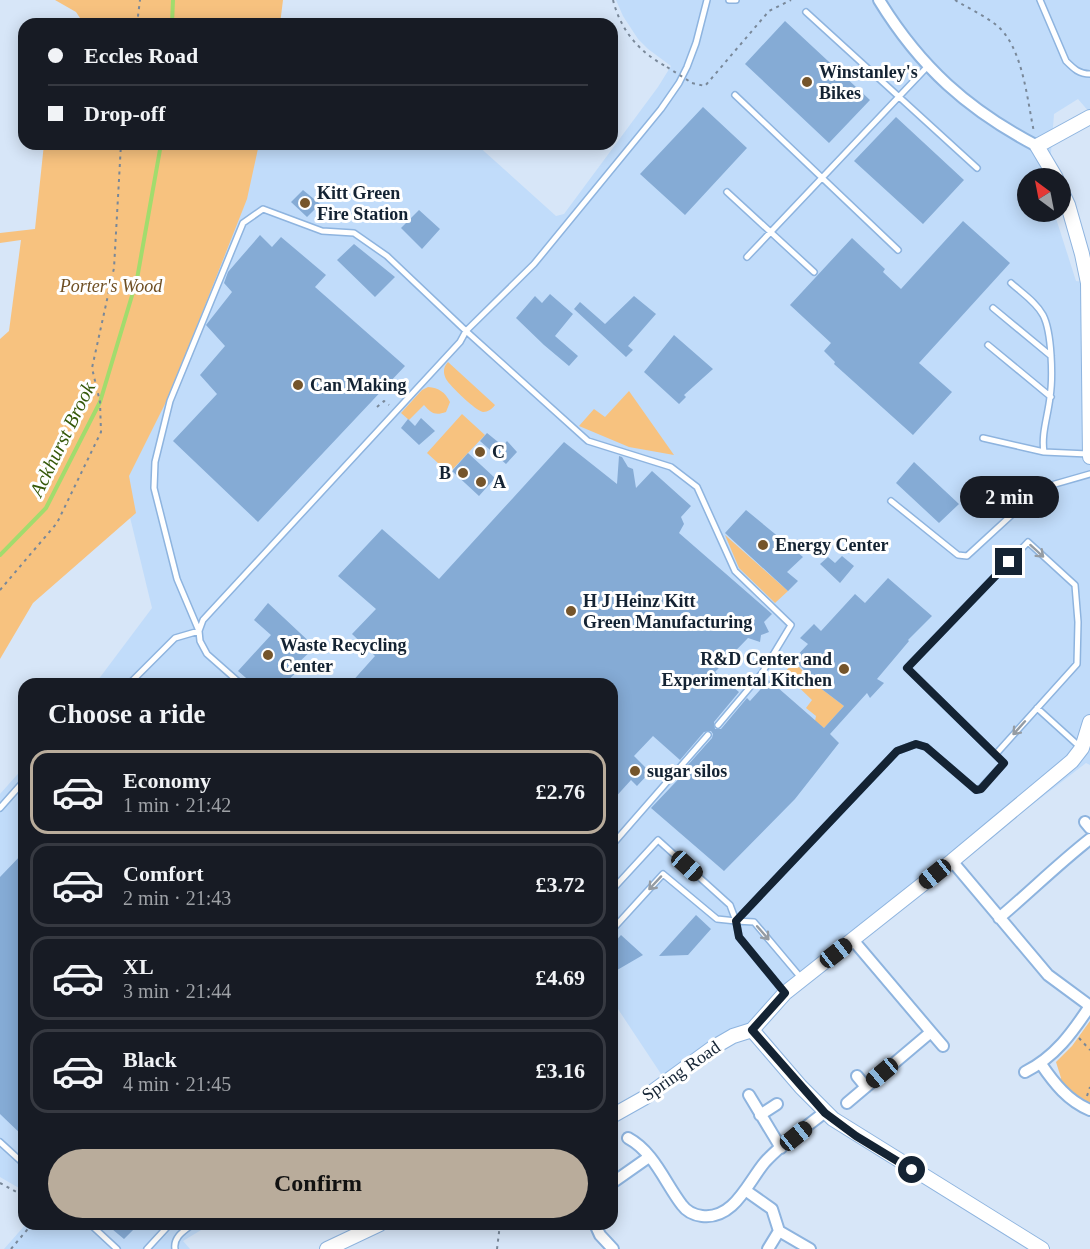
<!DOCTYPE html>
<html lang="en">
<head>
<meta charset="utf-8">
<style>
	:root { --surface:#171b24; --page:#20242c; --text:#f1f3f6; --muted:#9ea1a6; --line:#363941; --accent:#b9ac9b }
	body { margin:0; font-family:Georgia,serif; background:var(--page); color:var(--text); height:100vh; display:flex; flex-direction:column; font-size:22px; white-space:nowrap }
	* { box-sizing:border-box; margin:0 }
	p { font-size:20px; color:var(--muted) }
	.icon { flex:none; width:33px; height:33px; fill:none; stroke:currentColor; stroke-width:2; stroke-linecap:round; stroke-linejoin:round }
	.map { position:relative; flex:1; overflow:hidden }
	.panel { position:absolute; left:18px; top:678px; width:600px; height:552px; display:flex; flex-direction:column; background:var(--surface); border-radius:18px; box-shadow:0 3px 15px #0003 }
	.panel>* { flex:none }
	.guide { position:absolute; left:18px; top:18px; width:600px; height:132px; border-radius:18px; box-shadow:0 3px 15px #0003; display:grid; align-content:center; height:132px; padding:0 30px; background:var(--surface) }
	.needle { width:39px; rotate:328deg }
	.fabs { position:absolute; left:1017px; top:168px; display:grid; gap:12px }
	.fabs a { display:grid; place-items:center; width:54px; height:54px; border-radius:50%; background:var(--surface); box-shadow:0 3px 15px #0003; font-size:30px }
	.end { position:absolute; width:27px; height:27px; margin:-14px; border:8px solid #142333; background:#fff; box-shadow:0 0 0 3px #fff }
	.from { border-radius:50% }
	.bubble { position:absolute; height:42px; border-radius:21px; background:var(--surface); box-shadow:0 3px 15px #0003; font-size:20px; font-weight:700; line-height:42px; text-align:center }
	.car { position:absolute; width:18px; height:36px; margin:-18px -9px; border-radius:8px; box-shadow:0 0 4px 2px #0007; background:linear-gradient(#222 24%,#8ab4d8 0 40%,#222 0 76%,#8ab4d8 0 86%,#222 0) }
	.guide b { display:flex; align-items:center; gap:21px; height:57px; font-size:22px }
	.guide b+b { border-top:2px solid var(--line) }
	.guide i { width:15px; height:15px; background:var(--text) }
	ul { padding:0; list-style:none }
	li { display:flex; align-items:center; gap:18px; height:84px; margin:0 12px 9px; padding:0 18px; border:3px solid var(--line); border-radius:18px }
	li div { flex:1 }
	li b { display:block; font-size:22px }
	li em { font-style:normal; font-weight:700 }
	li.selected { border-color:var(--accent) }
	li>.icon { width:54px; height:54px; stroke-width:1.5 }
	h2 { padding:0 30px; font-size:27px; line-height:72px }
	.cta { display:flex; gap:12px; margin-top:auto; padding:12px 30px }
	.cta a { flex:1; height:69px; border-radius:36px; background:var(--accent); color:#111; font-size:24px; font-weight:700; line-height:69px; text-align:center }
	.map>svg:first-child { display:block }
	.built { fill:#c1dcfa }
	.green { fill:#f7c27f }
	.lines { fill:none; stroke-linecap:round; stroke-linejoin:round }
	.stream { stroke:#a2dc6d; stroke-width:4 }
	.building { fill:#85abd5 }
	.service-casing { stroke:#8eb4df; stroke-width:8 }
	.minor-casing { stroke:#8eb4df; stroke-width:14 }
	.tertiary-casing { stroke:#8eb4df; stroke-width:16 }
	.path { stroke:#798899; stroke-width:2; stroke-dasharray:3 4.5; stroke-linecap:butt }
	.service { stroke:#fff; stroke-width:5 }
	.minor { stroke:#fff; stroke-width:10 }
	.tertiary { stroke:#fff; stroke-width:14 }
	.path-bridge { stroke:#798899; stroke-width:2; stroke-dasharray:3 4.5; stroke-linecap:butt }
	.oneway { stroke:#959ca3 }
	.route { stroke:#142333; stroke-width:8 }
	.poi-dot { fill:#75552b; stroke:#fff; stroke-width:2 }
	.labels { text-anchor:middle; stroke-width:6; stroke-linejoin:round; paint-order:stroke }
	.poi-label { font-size:18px; font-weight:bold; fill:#142333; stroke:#fff; text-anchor:start }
	.park-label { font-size:18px; font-style:italic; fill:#6f4f23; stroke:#fff }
	.street-label { font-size:18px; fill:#142333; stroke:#fff }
	.water-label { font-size:20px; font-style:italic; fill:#355808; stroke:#fff }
</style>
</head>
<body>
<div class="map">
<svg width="1090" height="1249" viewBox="0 0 1090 1249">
	<rect width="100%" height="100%" fill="#d7e6f8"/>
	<path class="built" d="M616,0H1090V113L1078,99L1054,114L1049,178H1028V212H1054L1076,281L1090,283V765L1086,763L669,1086L612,1000V684H95L152,608L120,476L250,144H476L556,216L564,214L658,87L671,66L648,49L638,39L623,16Z
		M24,767V1191L0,1177V794Z
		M26,1224H211L183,1241L190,1249H4Z"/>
	<path class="green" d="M55,0H283L280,24H84L76,12Z
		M44,144H259L247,199L170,394L129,476L136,513L33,603L0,659V339L9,331L21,240L0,243V233L35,229Z
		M448,362L495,405C492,409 488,412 483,412C476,411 450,386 446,379C443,373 443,367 448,362Z
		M428,387C439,388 445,392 450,402L446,412C435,416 431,413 424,405L409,420L401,413L422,390Z
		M629,391L674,455L629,447L579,426L594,409L605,417Z
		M462,414L485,435L449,473L427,453Z
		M725,535L788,591L775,603L739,568Z
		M794,662L819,687L844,706L824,728L815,721L816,716L806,708L812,700L784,673Z
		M1090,1021V1104L1074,1095L1059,1081L1061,1078L1056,1062L1072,1046Z"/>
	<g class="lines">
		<path class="stream" d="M172,24L173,0
			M0,555L46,508L100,402L137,279L161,144"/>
	</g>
	<path class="building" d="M785,21L870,100L829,143L745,64Z
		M703,107L747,148L685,215L640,174Z
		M896,117L964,180L923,224L854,161Z
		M303,190L320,204L307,217L291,202Z
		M419,210L440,229L422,249L401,228Z
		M963,221L1010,263L919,363L952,392L913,435L834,364L835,362L824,351L831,343L790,305L852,238L885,269L883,272L901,289Z
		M260,235L272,247L281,237L326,275L315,287L405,366L258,522L173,441L217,394L200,375L225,346L206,325L232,292L224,283L228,272Z
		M354,244L395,277L375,297L337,260Z
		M550,294L573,314L555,336L578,356L569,366L544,345L516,318L535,296L542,303Z
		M634,296L656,314L628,346L633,350L626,357L574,309L580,302L605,324Z
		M674,335L713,369L684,395L686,397L679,404L644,372Z
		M421,418L435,431L419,445L401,428L408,419L415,426Z
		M487,433L503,446L507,441L517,452L506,464L480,441Z
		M564,442L617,484L619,456L622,457L628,467L633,469L636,488L652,471L691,506L681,517L684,524L679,533L772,614L764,622L769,632L761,635L760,642L748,638L715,672L739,692L714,722L715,729H721L747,698L750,701L769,680L824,728L844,706L819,687L794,659L808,644L800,638L814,624L821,631L855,594L865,603L888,578L932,616L908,640L909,641L877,679L884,683L870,698L867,693L830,734L839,743L795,799L724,871L651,808L689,768L687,766L712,738L713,734L711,731L704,732L680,760L653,736L634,756L650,772L637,786L631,780L612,801V684H350L375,656L352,634L376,609L338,576L382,529L439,579Z
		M468,453L495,478L479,496L452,471Z
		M914,462L959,504L939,523L896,483Z
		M746,510L803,557L787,572L798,581L788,591L725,533Z
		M842,556L854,566L840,583L820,564L828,557L835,563Z
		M268,603L315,647L295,666L299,670L284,684H253L238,671L271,635L254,620Z
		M24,852V1137L0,1114V877Z
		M696,915L711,929L688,955L659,956Z
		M621,935L643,955L612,973V945Z
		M106,1224H139L124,1239Z"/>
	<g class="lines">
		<defs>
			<path id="service" d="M729,0H736
				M1040,0L1066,61C1074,69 1079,74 1090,74
				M806,12L977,168
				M735,95L898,250
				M727,192L814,272
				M747,257L928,66
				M1011,283C1022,293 1036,302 1043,315C1052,332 1053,378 1050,397C1048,416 1041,434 1044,452L1088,454
				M993,308L1051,356
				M988,345L1051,397
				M983,438L1044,452
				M891,501L958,555L967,556L1041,488L1090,474
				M199,631L203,620L460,342L466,331L534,264L661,109L679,83L687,67L696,43L707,0
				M129,684L175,638L199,631
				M241,684L207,654L200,641L199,631L177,579L154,488L155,462L170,401L243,223L263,209L322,231L354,233L387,256L466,331L588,441L671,467L697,487L735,571L791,625L762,673L718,725
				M1037,708L1080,747
				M0,808L24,781
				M612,845L708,735
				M612,890L658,840L730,905L736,921
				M736,921L897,751L916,744L926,747L976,790L980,789L1004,763L907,668L1028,542L1075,585L1078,622L1077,664L996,754
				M612,930L663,874L717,919L736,921
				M784,992L739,937L736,921L754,922L802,979
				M0,1142L24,1164
				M90,1224L117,1249
				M147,1249L170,1224
				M175,1249C173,1237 184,1231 193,1224"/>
			<path id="minor" d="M879,0C920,67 968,110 1037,146
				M1085,822L1090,828
				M952,861L1048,975L1090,1006
				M999,918C1030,892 1058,864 1090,839
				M931,1032L943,1046
				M1041,1064C1054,1083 1068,1101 1090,1110
				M1025,1072C1055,1057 1072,1033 1090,1006
				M857,1076L866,1087
				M749,1095L781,1148
				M847,1103L931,1032L853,940
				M760,1115L777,1104
				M628,1138C654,1152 665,1183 682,1205C687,1212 694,1215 702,1216C734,1220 748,1182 765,1162C782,1143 805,1128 825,1112
				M612,1183L649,1157
				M745,1190L772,1209L779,1231L768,1249
				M595,1224L600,1235L613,1249
				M779,1231L810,1249"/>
			<path id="tertiary" d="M1056,178L1037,146L1090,117
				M1060,188L1068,205L1082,254L1088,283L1090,457
				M752,1030L801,1087L833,1119L1042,1249
				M612,1116L644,1098L714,1047L733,1036L752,1030L785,993L952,861L1072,761L1082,748L1090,722
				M327,1249L380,1224"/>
		</defs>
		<use href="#service" class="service-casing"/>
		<use href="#minor" class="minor-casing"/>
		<use href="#tertiary" class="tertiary-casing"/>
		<path class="path" d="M613,0C621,31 639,52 667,67
			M955,0C968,8 983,15 995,24C1023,45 1027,100 1034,132
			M137,24L140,0
			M692,83L705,86L769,11L791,0
			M377,407L384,401L389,405
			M0,590L57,523L101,432L100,402L92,368L114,268L121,144
			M1079,1038L1090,1050
			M1087,1096L1090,1087
			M0,1183L24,1196
			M11,1249L32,1224
			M497,1249L500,1224"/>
		<use href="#service" class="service"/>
		<use href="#minor" class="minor"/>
		<use href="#tertiary" class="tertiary"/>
		<path class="path-bridge" d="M667,67L692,83"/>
	</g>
	<defs><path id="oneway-shaft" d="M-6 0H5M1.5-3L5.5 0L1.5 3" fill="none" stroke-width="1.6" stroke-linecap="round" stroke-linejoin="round" transform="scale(1.5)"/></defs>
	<g class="oneway">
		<use href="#oneway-shaft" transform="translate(1037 551) rotate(42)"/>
		<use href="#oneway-shaft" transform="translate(1019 728) rotate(132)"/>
		<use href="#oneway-shaft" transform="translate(655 883) rotate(133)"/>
		<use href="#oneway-shaft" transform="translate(763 933) rotate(49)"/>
	</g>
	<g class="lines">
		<path class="route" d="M912,1170L856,1136L825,1113L752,1030L785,993L739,937L736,921L897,751L916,744L926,747L976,790L981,789L1004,763L907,668L1009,562"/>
	</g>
	<g class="poi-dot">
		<circle cx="807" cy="82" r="6"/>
		<circle cx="305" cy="203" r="6"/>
		<circle cx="298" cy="385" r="6"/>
		<circle cx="480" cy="452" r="6"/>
		<circle cx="463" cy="473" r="6"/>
		<circle cx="481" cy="482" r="6"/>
		<circle cx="763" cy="545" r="6"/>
		<circle cx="571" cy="611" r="6"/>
		<circle cx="268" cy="655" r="6"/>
		<circle cx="844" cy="669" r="6"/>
		<circle cx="635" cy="771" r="6"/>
	</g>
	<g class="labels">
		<g class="poi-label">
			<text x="819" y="78">Winstanley's<tspan x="819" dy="21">Bikes</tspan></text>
			<text x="317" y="199">Kitt Green<tspan x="317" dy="21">Fire Station</tspan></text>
			<text x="310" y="391">Can Making</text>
			<text x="492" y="458">C</text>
			<text x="451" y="479" text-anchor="end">B</text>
			<text x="493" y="488">A</text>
			<text x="775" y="551">Energy Center</text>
			<text x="583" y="607">H J Heinz Kitt<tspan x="583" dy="21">Green Manufacturing</tspan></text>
			<text x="280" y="651">Waste Recycling<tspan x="280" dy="21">Center</tspan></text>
			<text x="832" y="665" text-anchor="end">R&amp;D Center and<tspan x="832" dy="21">Experimental Kitchen</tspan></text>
			<text x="647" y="777">sugar silos</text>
		</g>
		<g class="park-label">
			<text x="111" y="292">Porter's Wood</text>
		</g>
		<g class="street-label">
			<text transform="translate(681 1071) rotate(-35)" y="6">Spring Road</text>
		</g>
		<g class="water-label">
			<text transform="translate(62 439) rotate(-64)" y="7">Ackhurst Brook</text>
		</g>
	</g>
</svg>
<div class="fabs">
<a><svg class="needle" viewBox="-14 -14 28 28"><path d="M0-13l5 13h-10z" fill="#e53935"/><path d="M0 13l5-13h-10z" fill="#9ea1a6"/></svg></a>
</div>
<i class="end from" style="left:912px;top:1170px"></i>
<i class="end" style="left:1009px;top:562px"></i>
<div class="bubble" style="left:960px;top:476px;width:99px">2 min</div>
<i class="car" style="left:687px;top:866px;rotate:132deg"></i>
<i class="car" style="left:935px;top:874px;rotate:231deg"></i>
<i class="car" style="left:836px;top:953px;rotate:52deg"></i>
<i class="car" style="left:882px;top:1073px;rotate:230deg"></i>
<i class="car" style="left:796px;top:1136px;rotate:51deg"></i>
<div class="guide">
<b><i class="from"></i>Eccles Road</b>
<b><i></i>Drop-off</b>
</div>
<section class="panel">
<h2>Choose a ride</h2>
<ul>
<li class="selected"><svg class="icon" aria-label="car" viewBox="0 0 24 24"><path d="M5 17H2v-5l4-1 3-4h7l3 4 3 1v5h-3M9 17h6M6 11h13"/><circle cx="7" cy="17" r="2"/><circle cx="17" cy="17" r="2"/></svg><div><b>Economy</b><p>1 min · 21:42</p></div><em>£2.76</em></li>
<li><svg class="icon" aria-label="car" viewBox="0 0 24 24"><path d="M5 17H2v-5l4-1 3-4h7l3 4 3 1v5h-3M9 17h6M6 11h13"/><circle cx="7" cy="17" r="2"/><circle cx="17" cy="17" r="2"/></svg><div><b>Comfort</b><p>2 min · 21:43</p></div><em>£3.72</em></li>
<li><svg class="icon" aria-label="car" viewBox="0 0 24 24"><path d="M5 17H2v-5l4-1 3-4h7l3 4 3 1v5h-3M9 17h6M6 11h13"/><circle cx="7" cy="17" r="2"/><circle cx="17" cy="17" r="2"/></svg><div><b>XL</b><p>3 min · 21:44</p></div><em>£4.69</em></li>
<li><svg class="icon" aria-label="car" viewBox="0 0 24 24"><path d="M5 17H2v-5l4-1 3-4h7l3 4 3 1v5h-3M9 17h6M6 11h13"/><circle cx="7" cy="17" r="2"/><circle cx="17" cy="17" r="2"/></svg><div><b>Black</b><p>4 min · 21:45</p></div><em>£3.16</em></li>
</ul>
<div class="cta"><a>Confirm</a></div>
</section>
</div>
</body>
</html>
